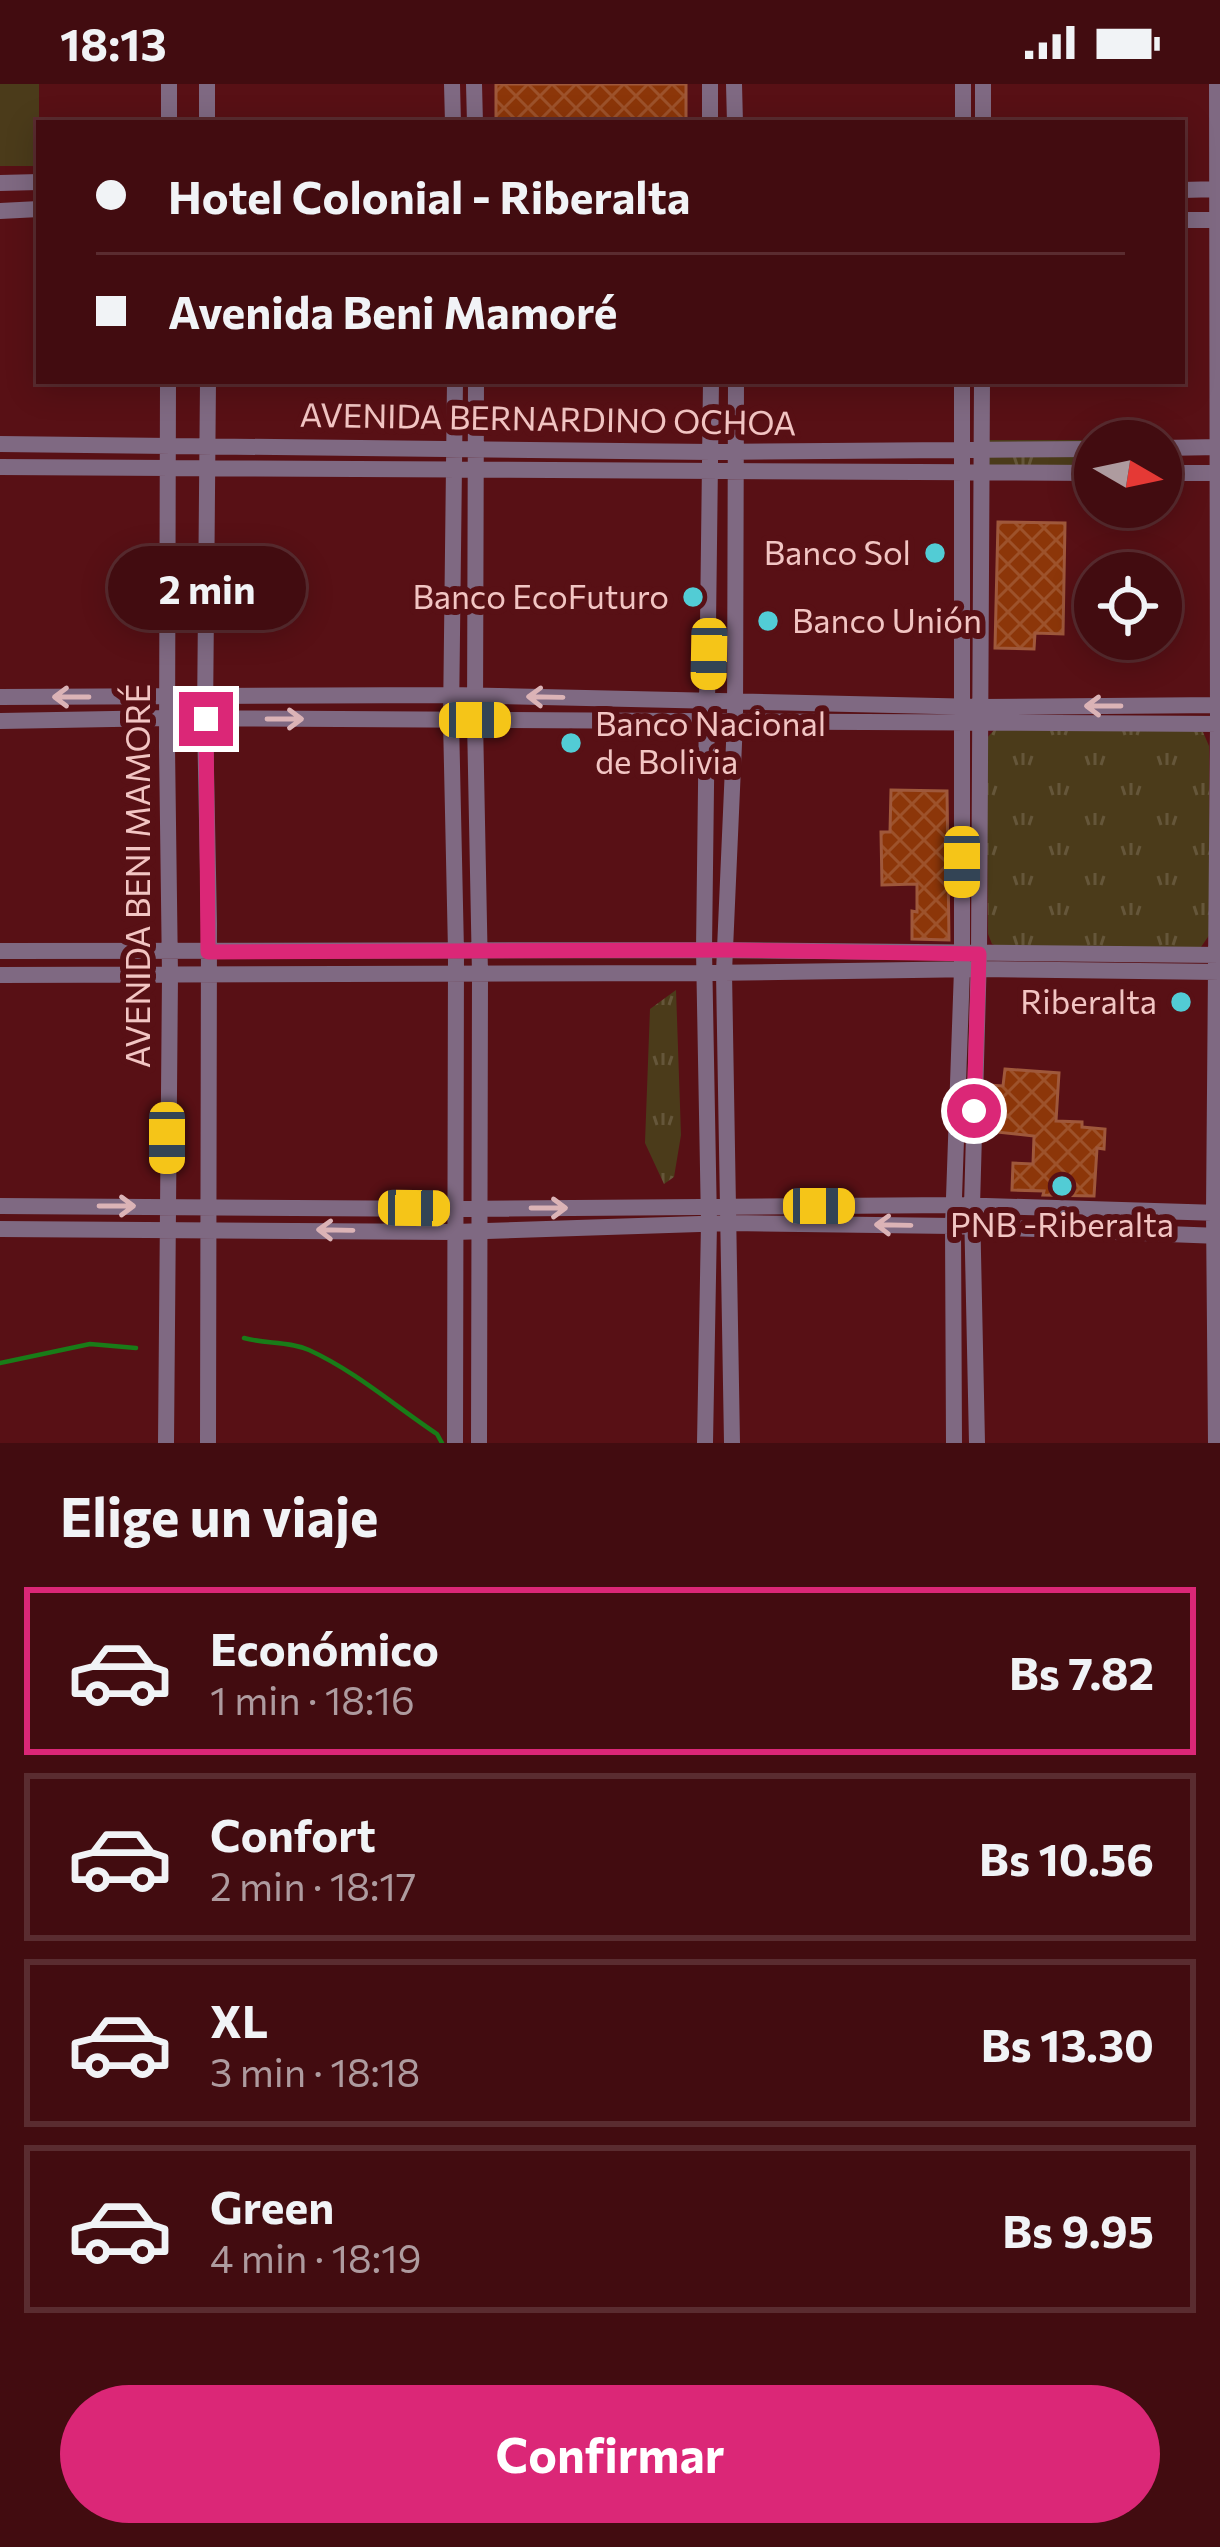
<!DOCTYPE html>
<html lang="es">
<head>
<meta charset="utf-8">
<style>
	:root { --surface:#420c10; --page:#491519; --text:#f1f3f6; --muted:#ae9b9f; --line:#5a2c30; --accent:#db2777 }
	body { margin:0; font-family:Commissioner,sans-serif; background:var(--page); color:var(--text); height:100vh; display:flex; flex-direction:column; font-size:45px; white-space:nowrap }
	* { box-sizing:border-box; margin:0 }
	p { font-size:39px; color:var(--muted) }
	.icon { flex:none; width:66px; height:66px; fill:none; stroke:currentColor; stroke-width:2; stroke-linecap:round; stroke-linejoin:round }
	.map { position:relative; height:1359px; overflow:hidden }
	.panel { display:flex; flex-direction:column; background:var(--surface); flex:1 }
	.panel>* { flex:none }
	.guide { position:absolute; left:36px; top:36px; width:1149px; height:264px; border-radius:0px; box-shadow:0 6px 30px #0003,0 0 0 3px var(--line); display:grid; align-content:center; height:264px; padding:0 60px; background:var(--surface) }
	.needle { width:78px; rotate:99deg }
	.fabs { position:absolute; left:1074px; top:336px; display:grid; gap:24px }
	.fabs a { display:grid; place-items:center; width:108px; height:108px; border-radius:50%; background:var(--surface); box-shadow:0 6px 30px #0003,0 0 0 3px var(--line); font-size:60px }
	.end { position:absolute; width:54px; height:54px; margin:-27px; border:15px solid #db2777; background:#fff; box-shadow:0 0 0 6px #fff }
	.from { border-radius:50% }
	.bubble { position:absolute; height:84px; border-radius:42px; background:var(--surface); box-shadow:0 6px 30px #0003,0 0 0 3px var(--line); font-size:39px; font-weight:700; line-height:84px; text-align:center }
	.car { position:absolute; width:36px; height:72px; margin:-36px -18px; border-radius:15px; box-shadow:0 0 9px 3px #0007; background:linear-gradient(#f5c518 24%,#345 0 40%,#f5c518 0 76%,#345 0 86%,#f5c518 0) }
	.guide b { display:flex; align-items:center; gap:42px; height:114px; font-size:45px }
	.guide b+b { border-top:3px solid var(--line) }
	.guide i { width:30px; height:30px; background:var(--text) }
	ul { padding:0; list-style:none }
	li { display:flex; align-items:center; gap:36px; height:168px; margin:0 24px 18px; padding:0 36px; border:6px solid var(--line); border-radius:0px }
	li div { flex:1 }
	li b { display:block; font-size:45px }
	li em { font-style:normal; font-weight:700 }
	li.current { border-color:var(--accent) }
	li>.icon { width:108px; height:108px; stroke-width:1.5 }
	h2 { padding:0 60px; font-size:54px; line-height:144px }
	.cta { display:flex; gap:24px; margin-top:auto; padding:24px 60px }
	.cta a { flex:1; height:138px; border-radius:72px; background:var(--accent); color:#fff; font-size:48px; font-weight:700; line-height:138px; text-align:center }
	.status { display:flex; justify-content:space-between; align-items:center; height:84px; padding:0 60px; background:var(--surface); direction:ltr }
	.status svg { height:33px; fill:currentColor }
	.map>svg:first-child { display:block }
	.grass { fill:url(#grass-tufts) }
	.pitch { fill:#4b3b1a }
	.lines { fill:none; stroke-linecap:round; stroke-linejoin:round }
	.stream { stroke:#197c18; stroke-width:4.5 }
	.building { fill:url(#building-cross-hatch); stroke:#9f583b; stroke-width:3 }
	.minor { stroke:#7f6982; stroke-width:16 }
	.oneway { stroke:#dbb3b6 }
	.route { stroke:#db2777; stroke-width:15 }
	.poi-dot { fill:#52ccd5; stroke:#581015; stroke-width:4.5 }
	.labels { text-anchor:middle; stroke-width:12; stroke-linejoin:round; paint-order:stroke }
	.street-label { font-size:33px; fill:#f2c5c3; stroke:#581015 }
	.poi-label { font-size:33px; fill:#f2c5c3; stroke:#581015; text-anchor:end }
</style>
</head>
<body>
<div class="status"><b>18:13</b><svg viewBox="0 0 49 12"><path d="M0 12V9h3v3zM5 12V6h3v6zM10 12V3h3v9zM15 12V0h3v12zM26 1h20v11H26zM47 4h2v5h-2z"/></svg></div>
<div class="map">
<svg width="1220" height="1359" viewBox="0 0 1220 1359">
	<defs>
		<pattern id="grass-tufts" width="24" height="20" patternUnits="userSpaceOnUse" patternTransform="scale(3)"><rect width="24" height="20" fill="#4b3b1a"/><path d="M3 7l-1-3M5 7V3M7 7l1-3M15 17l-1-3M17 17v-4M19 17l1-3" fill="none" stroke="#65563a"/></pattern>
		<pattern id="building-cross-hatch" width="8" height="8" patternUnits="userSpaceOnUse" patternTransform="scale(3)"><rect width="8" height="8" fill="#8c3609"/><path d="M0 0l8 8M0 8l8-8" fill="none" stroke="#9d522b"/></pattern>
	</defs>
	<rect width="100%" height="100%" fill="#581015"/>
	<path class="grass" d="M989,356H1166V396H1161V357H1095V396H989Z
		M994,646H1196L1203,648L1209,662L1210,850L1201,863L1002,864L992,860L988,850L986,655Z
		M676,906L681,1051L674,1093L664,1100L645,1059L650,925Z"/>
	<path class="pitch" d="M0,0H39V82H0Z"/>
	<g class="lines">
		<path class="stream" d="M244,1254C265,1260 289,1257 309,1266C355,1287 395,1322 437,1350L442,1359
			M0,1279L90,1260L136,1264"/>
	</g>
	<path class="building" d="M496,0H686V39H496Z
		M998,438L1065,439L1063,550L1035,549L1034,565L995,564Z
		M891,706L947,707L949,856L912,855V827L917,828V800L882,801L881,748H890Z
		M1005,985L1059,989L1056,1037L1082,1038V1043L1105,1045L1104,1065L1097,1064L1094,1112L1043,1111L1044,1107L1012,1106L1013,1079L1033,1080L1034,1052L987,1047L989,1001L1003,1002Z"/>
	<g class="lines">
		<path class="minor" d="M452,0L453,39
			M474,0L475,39
			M710,0V39
			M734,0L735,39
			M169,39V0
			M207,39V0
			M963,39V0
			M983,39V0
			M0,99L39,98
			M1182,106L1220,105
			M0,127L39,125
			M1182,136H1220
			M476,297L475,636L480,890L479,1359
			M0,360L711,368L1095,365
			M1161,364L1220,363
			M0,383L1095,389
			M1161,389H1220
			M0,613L451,611L981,623L1220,621
			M0,637L169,634L1220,640
			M0,867L704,866L1220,871
			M0,891L705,889L979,885L1220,888
			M0,1122L455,1125L954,1121L1220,1129
			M0,1145L455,1148L730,1139L953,1142L1220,1152
			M166,1359L170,891L167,663L168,297
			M208,1359L209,839L205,635L208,297
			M455,1359L456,867L451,636L455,297
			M705,1359L709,1139L704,866L711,297
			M732,1359L724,888L735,637L736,297
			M954,1359L953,1142L962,885V297
			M977,1359L972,1122L979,870L982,297
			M1216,1359L1214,1129L1218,641L1217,0"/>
	</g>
	<defs><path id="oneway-shaft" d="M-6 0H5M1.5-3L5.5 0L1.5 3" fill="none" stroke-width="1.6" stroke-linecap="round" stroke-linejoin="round" transform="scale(3)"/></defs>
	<g class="oneway">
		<use href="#oneway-shaft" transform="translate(71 613) rotate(180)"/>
		<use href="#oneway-shaft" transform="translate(545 613) rotate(-179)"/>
		<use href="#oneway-shaft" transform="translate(1103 622) rotate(180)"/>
		<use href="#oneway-shaft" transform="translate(285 635)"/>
		<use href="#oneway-shaft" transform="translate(117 1122)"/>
		<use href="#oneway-shaft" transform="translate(549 1124)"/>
		<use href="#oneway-shaft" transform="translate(893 1141) rotate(-179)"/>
		<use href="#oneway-shaft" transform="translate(335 1146) rotate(-179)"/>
	</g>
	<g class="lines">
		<path class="route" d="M206,635L208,868L725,866L979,870L974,1027"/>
	</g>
	<g class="poi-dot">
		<circle cx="935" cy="469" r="12"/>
		<circle cx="693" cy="513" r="12"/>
		<circle cx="768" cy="537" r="12"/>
		<circle cx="571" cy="659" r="12"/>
		<circle cx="1181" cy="918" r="12"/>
		<circle cx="1062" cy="1102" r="12"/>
	</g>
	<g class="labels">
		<g class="street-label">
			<text transform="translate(548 335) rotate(1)" y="12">AVENIDA BERNARDINO OCHOA</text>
			<text transform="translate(138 792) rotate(-90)" y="12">AVENIDA BENI MAMORÉ</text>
		</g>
		<g class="poi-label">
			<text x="911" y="481">Banco Sol</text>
			<text x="669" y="525">Banco EcoFuturo</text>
			<text x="792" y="549" text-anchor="start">Banco Unión</text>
			<text x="595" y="652" text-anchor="start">Banco Nacional<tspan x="595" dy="38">de Bolivia</tspan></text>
			<text x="1157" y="930">Riberalta</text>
			<text x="1062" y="1153" text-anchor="middle">PNB -Riberalta</text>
		</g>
	</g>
</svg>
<div class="fabs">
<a><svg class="needle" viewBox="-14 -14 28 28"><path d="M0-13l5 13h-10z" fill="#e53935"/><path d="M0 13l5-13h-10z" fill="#ae9b9f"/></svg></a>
<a><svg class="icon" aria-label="locate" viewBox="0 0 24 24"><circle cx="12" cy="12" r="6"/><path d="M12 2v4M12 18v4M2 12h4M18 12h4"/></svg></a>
</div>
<i class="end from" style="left:974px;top:1027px"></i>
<i class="end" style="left:206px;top:635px"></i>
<div class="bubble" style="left:108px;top:462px;width:198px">2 min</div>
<i class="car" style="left:709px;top:570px;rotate:181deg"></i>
<i class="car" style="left:475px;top:636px;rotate:90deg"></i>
<i class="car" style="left:962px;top:778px;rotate:180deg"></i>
<i class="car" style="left:167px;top:1054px;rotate:180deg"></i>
<i class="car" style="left:819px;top:1122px;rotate:90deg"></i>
<i class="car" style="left:414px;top:1124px;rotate:91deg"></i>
<div class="guide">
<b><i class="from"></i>Hotel Colonial - Riberalta</b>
<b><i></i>Avenida Beni Mamoré</b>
</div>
</div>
<section class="panel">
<h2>Elige un viaje</h2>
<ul>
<li class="current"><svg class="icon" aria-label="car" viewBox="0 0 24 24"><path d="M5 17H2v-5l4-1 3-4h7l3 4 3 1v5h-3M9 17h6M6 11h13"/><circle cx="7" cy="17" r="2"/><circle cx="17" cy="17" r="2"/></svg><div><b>Económico</b><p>1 min · 18:16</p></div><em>Bs 7.82</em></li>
<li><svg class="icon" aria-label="car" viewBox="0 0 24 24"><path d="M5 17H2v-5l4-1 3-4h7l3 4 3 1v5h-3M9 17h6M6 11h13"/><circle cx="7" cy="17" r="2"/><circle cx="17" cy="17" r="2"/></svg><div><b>Confort</b><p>2 min · 18:17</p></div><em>Bs 10.56</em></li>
<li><svg class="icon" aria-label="car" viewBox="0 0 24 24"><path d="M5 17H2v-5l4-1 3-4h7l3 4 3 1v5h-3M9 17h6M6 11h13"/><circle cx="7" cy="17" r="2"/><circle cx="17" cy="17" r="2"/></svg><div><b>XL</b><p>3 min · 18:18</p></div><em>Bs 13.30</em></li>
<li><svg class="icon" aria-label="car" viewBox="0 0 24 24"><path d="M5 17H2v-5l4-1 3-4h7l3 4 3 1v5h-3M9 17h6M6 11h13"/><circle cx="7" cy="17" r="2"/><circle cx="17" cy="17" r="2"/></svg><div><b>Green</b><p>4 min · 18:19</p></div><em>Bs 9.95</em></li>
</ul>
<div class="cta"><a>Confirmar</a></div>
</section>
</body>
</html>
